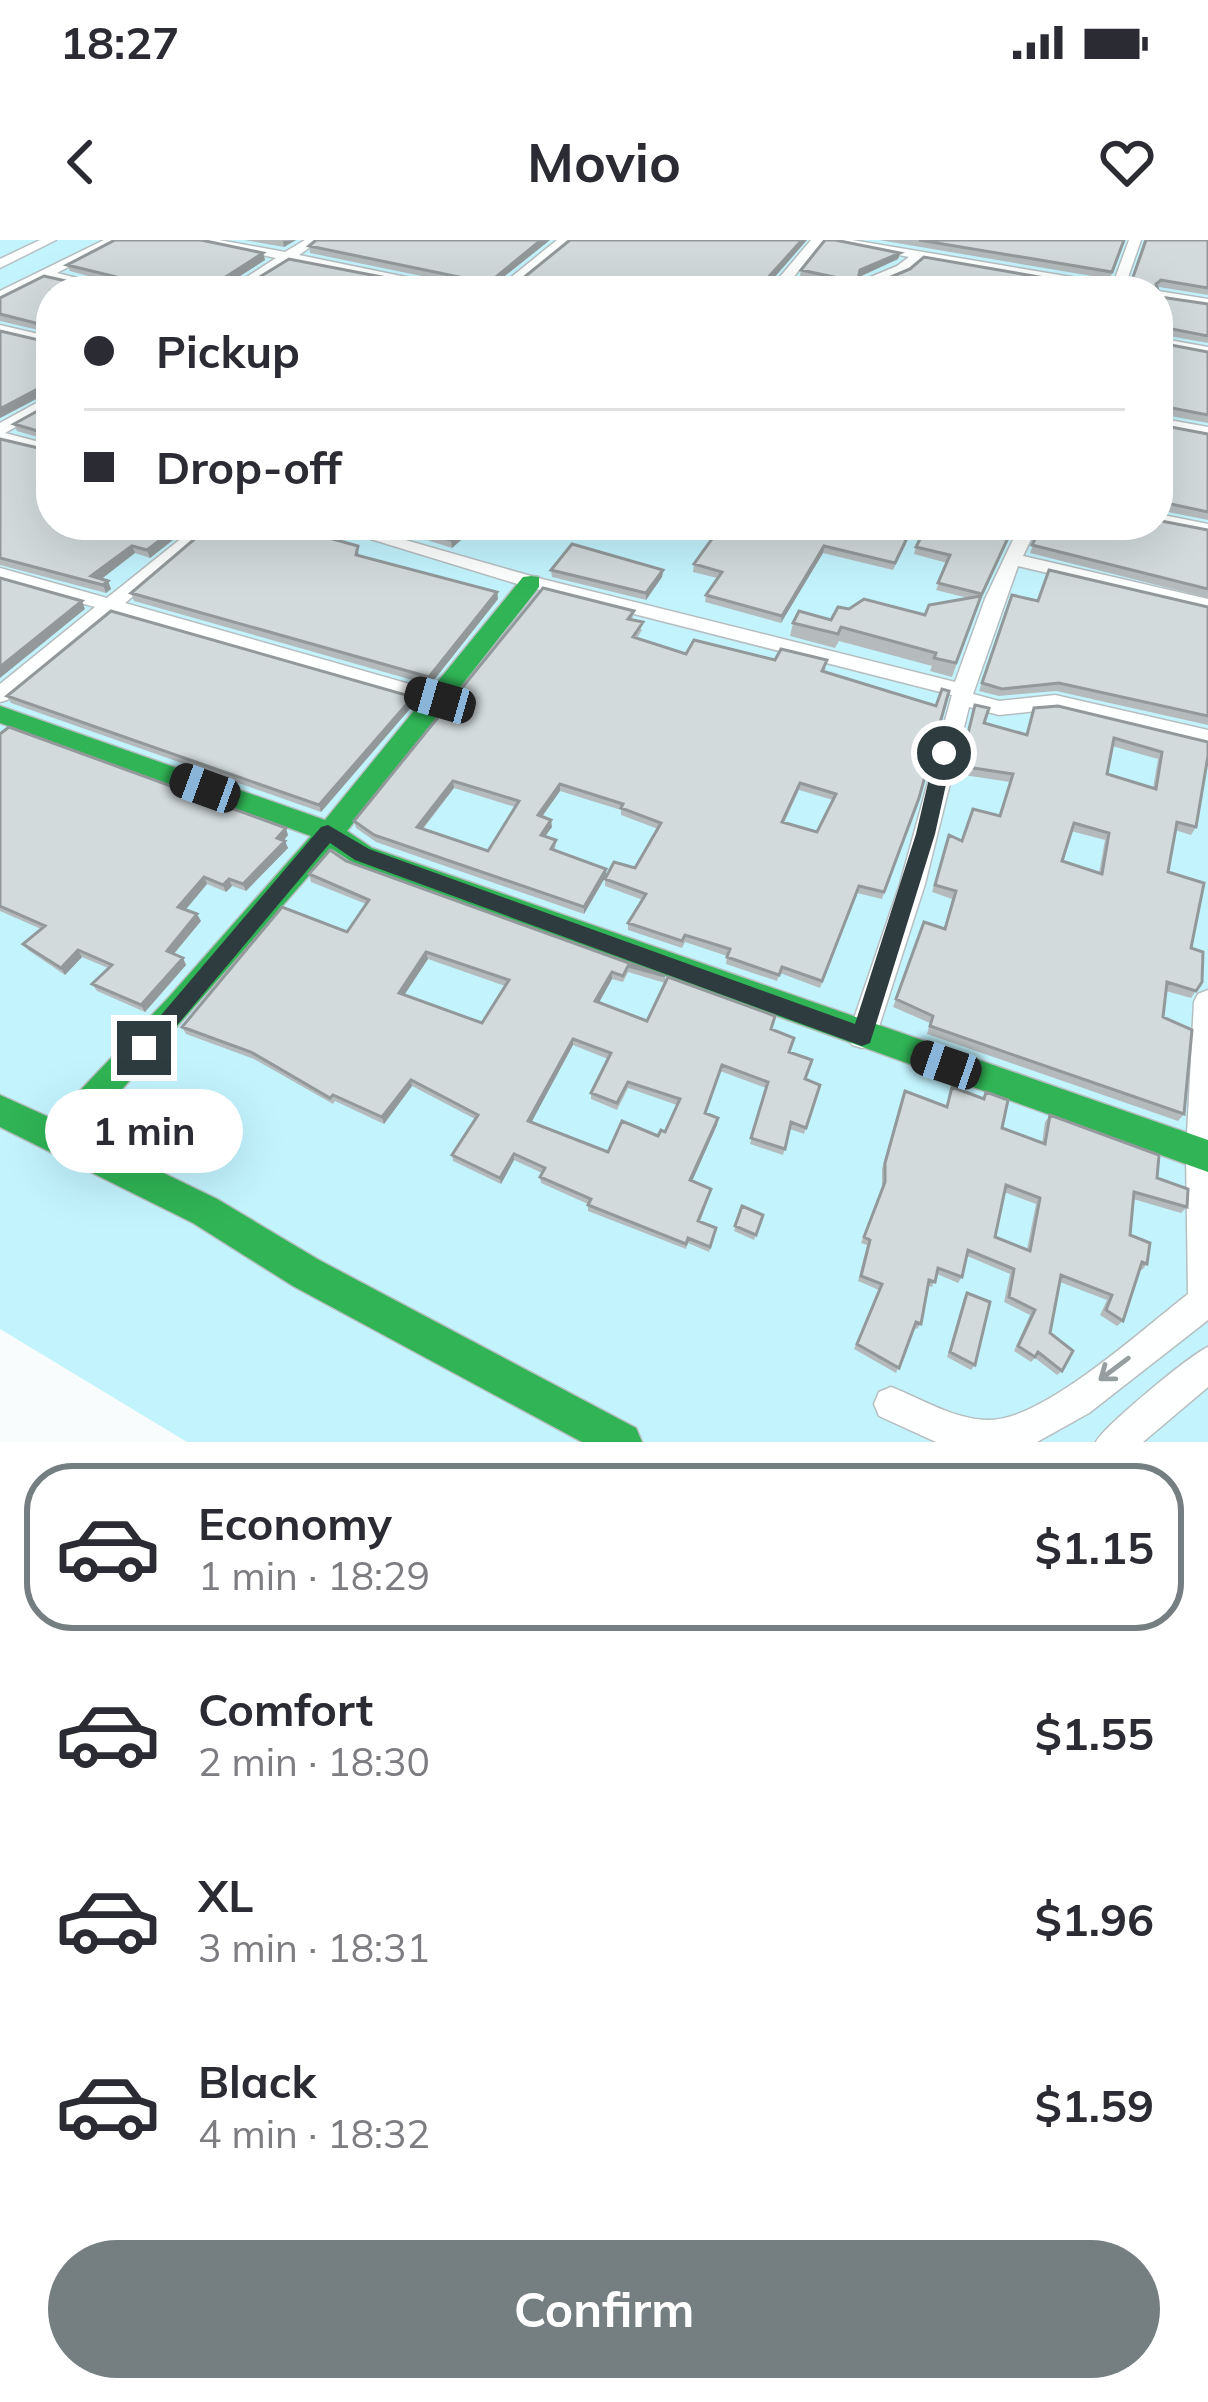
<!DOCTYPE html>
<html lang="en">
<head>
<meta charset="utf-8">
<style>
	:root { --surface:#fff; --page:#f7f7f7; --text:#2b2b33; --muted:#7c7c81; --line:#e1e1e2; --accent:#757f81 }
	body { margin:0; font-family:Mulish,sans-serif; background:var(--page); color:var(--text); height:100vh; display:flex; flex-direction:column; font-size:45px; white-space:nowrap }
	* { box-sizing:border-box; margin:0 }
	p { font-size:39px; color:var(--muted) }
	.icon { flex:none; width:66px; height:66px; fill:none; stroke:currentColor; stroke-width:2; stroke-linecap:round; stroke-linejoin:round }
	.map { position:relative; height:1202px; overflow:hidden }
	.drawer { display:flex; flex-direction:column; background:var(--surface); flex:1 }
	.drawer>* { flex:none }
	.banner { position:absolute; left:36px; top:36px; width:1137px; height:264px; border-radius:48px; box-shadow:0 12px 48px #0002; display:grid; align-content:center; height:264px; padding:0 48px; background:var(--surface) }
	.end { position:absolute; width:54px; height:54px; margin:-27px; border:15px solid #2e3c3f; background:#fff; box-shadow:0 0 0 6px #fff }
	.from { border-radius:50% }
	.bubble { position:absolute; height:84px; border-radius:42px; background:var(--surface); box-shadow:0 12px 48px #0002; font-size:39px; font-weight:700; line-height:84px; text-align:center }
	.car { position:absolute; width:36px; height:72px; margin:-36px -18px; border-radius:15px; box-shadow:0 0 9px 3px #0007; background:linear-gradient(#222 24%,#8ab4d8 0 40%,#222 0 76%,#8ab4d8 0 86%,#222 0) }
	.banner b { display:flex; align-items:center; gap:42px; height:114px; font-size:45px }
	.banner b+b { border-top:3px solid var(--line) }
	.banner i { width:30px; height:30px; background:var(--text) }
	ul { padding:21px 0 0; list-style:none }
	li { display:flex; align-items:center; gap:36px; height:168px; margin:0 24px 18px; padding:0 24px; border:6px solid transparent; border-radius:48px }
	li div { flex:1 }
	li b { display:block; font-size:45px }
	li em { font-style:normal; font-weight:700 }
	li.current { border-color:var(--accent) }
	li>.icon { width:108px; height:108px; stroke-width:1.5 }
	.action { display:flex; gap:24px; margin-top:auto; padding:24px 48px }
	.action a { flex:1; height:138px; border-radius:72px; background:var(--accent); color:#fff; font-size:48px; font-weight:700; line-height:138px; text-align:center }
	.status { display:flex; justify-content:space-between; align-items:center; height:84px; padding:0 60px; background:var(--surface); direction:ltr }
	.status svg { height:33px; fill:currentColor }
	header { display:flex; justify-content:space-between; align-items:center; height:156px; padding:0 48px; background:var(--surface); font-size:54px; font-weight:700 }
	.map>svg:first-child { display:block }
	.green { fill:#c3f4fe; fill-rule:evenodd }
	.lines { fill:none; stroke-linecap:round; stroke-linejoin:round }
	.street-casing { stroke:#b7bec0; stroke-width:3 }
	.fast-casing { stroke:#b7bec0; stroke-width:3 }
	.street { fill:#feffff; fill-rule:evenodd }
	.fast { fill:#30b455; fill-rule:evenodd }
	.wall { fill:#b5bbbd; fill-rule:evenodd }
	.shaded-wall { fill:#93999a }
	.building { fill:#d2dadc; stroke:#93999a; stroke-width:3; fill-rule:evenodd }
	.oneway { stroke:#969e9f }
	.route { fill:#2e3c3f }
</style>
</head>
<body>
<div class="status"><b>18:27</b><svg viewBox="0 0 49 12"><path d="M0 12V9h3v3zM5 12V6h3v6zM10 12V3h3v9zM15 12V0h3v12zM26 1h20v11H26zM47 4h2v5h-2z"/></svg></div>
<header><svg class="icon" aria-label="back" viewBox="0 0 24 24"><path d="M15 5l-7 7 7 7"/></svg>Movio<svg class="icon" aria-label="heart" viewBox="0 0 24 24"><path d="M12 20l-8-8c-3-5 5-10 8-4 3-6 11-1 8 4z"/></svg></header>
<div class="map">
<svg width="1208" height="1202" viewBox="0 0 1208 1202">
	<rect width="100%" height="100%" fill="#f8fcfc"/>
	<path class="green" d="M0,0H1208V1202H187L0,1089ZM51,51H1158V285H51Z"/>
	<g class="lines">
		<defs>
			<path id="street" d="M40,0H56L0,28V19Z
				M104,0H120L57,33L130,51H105L46,38L0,60V51Z
				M194,0H219L285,12L305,0H320L299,15L474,51H446L289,21L241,51H225L276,18Z
				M557,0H571L509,51H494Z
				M811,0H852L1113,44L1129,0H1141L1125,46L1137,51H1107L921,19L907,32L873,46L874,51H860L861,41L897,26L909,17L824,0L782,51H768Z
				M1158,51L1208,59V67L1158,59Z
				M0,85L51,97V105L0,93Z
				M1158,98L1208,107V115L1158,106Z
				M51,155V167L5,193L51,205V215L0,202V183Z
				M1158,178L1208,187V197L1158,188Z
				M1158,274L1208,284V294L1158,284Z
				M198,285H218L125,363L448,455L451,460L448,465L440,467L113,373L7,460L0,462V444L95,367L0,340V328L107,358Z
				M325,285H353L538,338L955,442L985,359L1020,285H1038L1023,316L1208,359V371L1018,326L973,454L999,461L1055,455L1208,490V506L1055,469L999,475L969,467L925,644L876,796L872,805L862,808L852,805L848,796L900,644L952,455L524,346Z
				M1208,750V1080L1089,1173L1037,1202H936L879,1176L874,1164L879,1152L891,1147C922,1159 953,1179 987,1180C1041,1183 1145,1087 1188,1054L1186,913L1194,762L1198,754Z
				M1208,1107V1147L1143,1202H1096C1102,1188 1191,1114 1208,1107Z"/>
			<path id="fast" d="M531,336L539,337V347L347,591L372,608L1208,900V932L352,622L332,609L83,894L217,959L319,1020L636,1188L642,1202H582L293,1046L193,983L0,887V855L53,879L169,757L311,596L0,483V466L325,580L523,337Z"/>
		</defs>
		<use href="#street" class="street-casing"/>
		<use href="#fast" class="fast-casing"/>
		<use href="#street" class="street"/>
		<use href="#fast" class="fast"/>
	</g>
	<path class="wall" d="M115,0H201L263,13L265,20L223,47V49L242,48L289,19L444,49H473L475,47L310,13L309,6L316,0H550L491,47L511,48L570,0H807L766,47L783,49L789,44L847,48L800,36L801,30L825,0H835L900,13L898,19L859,37L857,44L861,49L879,47V42L910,29L924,17L1109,49H1139L1131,43L1144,0H1208V55L1159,47L1157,48L1160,57L1208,64V103L1158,94V51H51V93L0,81V58L44,36L102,49L131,48L70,31L67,25Z
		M244,0H296L284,7Z
		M879,0H1124L1110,39Z
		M0,91L47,102L51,99V201L17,191L14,184L50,164V152L0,178Z
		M1160,103L1208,112V183L1159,174Z
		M1160,185L1208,194V280L1158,270Z
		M0,199L51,285H192L150,318L135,313L101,339L108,341L111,349L106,353L0,325Z
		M1161,281L1208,290V358L1030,313L1041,285H1158Z
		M722,285H889L887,291L906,304L893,330L823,313L781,383L705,362L706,355L717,338L693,332L694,324Z
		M1015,285L979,361L952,437L930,431L932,426L839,401L835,408L790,396L793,383L831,380L849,369L925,375L968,358L936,350L947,323L914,314L916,307Z
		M403,286L468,294L452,308L405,293Z
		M340,287L342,295L337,300L359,313V316L497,352L498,359L430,445L134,361L131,353Z
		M551,330H663L662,337L646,360L552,337Z
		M1012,355L1038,361L1208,367V485L1056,451L999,456L979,451Z
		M634,371L632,380L642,390L637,398L686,414L775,420L826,428L824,432L936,466L949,451L882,659L857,653L820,748L780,733L777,741L726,724L727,716L685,702L682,708L628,690V683L643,660L605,646V639L635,628L658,589L621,575V570L560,551L542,577L552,587L545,596L556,600L555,610L606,636L584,674L376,602L356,588L354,581ZM454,548L515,567L488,611L423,589ZM799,550L833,560L817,592L784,583Z
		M7,456L414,464L321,572L11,463Z
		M1034,468L1208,502V525L1206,524L1196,587L1191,595L1175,590L1168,632L1202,742L1191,758L1166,751L1163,777L1184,874L1178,881L927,794L930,783L893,767L924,682L944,688L952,659L932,652L949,595L962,601L999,575L1010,542L957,534L972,473L984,483L1026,494ZM1112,506L1158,519L1153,548L1107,534ZM1071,591L1105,600L1099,633L1062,621Z
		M0,494L288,595L284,600L288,608L246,651L232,646L226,652L207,644L185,670L201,681L174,714L183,718L186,725L145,772L97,751L92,744L108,728L82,717L65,735L28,710L23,704L41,689L0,671Z
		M346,621L665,736V743L628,732L623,742L612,739L599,762L647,781L771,789L790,812L805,839L820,845L804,894L790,889L783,915L750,904L766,848L720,831L706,874L718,878L717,885L692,940L710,954L700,982L716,988L709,1012L688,1003L686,1009L588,971V964L541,943L540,937L542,933L514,920L501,944L453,921L452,915L475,879L412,846L384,884L335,861L333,864L254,819L186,794L182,787L347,692L366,664L311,642L309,634ZM428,719L505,746L482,783L404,755ZM573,805L608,819L591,853V859L617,870L628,848L677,865L665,892L658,896L608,912L531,882Z
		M952,847L983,858L986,852L1002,888L1042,903L1045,882L1050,875L1157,938L1187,967L1181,973L1133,959L1130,995L1147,1024L1142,1030L1139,1029L1123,1081L1117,1086L1100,1075L1107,1060L1060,1042L1050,1093L1062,1131L1057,1135L1035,1118L1031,1122L1014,1111L1030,1075L1004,1062L1010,1034L967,1016L962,1037L958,1043L937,1034L932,1047L928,1046L921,1084L917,1089L914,1088L896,1133L854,1109L879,1050L858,1041L867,1005L861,1003L882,948V929L902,857L905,851L946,867ZM1004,952L1036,964L1027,1009L995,997Z
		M742,966L763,975L754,1000L734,991Z
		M967,1053L975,1125L971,1130L947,1117L964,1058Z"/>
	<path class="shaded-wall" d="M296,0L284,7L283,1Z
		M541,0H550L491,47V41Z
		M802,0H807L765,48V41Z
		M263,13L265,20L223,47L221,40Z
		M900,13L898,19L859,37L860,30Z
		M49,143L51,151L0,178V169Z
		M180,285H192L150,318L147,310Z
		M467,286L468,294L452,308L451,300Z
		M340,287L342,295L331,305L329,298Z
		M132,306L135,313L95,344L91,336Z
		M824,306L823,313L781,383L782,376Z
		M663,330L662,337L646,360V353Z
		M108,341L111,349L106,353L103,345Z
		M497,352L498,359L430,445L429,437Z
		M82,361L85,369L0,438V427Z
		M413,457L414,464L321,572L319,565Z
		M453,541L454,548L418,594L417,587Z
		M560,544V551L538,582V575Z
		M551,580L552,587L541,602V595Z
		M286,588L288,595L280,605L277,598Z
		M285,601L288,608L246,651L243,644Z
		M606,629V636L584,674V667Z
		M204,637L207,644L182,674L178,667Z
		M229,639L232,646L226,652L223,645Z
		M197,674L201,681L170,718L167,711Z
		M78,710L82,717L65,735L61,728Z
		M426,712L428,719L401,760L399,753Z
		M183,718L186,725L145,772L141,765Z
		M612,732V739L596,768L595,761Z
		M573,799V805L529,887L528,881Z
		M411,840L412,846L384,884L382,877Z
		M718,878L717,885L690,946V940Z
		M514,914V920L501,944L500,938Z"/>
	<path class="building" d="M115,0H201L263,13L221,40L223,49L242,48L289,19L444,49H473L478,45L474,40L309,6L316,0H541L491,41L490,47L511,48L570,0H802L765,41L766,47L783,49L789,44L850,48L848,40L801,30L825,0H835L900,13L860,30L857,44L861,49L879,47V42L910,29L924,17L1109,49H1139L1144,43L1133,37L1146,0H1208V48L1161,40L1156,44L1160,57L1208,64V96L1162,87L1158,89V51H51V87L0,74V58L44,36L102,49L131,48L129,40L67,25Z
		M919,0H1124L1112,32Z
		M0,91L47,102L51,99V195L14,184L50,164L49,143L0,169Z
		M1158,97L1160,103L1208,112V175L1162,166L1158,169Z
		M1158,176L1160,185L1208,194V272L1162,262L1158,265Z
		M0,199L51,211V204V285H180L147,310L132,306L91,336L108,341L103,345L0,318Z
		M1158,271L1161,281L1208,290V349L1032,305L1042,285H1158Z
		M211,285H333L340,287L329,298L358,306L356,315L497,352L429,437L131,353Z
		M464,285L467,286L451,300L403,286Z
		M722,285H888L885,290L908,296L895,323L824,306L782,376L706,355L722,332L694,324Z
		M927,285H1014L982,354L938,343L950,315L916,307Z
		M572,304L663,330L646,353L551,330Z
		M1049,330L1208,367V476L1059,443L1002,449L982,443L1012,355L1038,361Z
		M0,338L82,361L0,427Z
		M543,348L634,371L628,379L643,382L633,397L686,414L694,400L775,420L781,409L827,420L822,431L936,466L942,449L949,451L919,558L884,652L859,646L822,741L782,727L779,735L727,717L730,709L685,695L682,701L628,683L646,654L605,639L614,622L635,628L661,583L621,568L623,564L560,544L538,575L551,580L541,595L556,600L551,609L606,629L584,667L374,595L354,581ZM453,541L519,561L488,611L417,587ZM800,543L836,554L817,592L782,582Z
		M981,356L956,423L934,418L936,413L841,387L838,394L793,383L799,371L831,380L838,367L849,369L864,359L925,375L929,365Z
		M111,371L413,457L319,565L7,456Z
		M975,465L989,468L984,483L1027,495L1034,468L1058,466L1208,502V516L1196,587L1177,582L1168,632L1204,643L1191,708L1203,712L1202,742L1196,751L1167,742L1163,777L1192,790L1184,874L930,786L933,776L896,759L924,682L945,689L956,651L935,645L949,595L962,601L973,569L1000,576L1013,534L960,526ZM1114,498L1162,512L1156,549L1107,534ZM1074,583L1109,593L1102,634L1062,621Z
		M9,487L286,588L277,598L285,601L243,644L229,639L223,645L204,637L178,667L197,674L167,711L183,718L141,765L92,744L112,725L78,710L61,728L23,704L45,686L0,666V494Z
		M330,610L346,621L665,736L628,726L623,736L612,732L595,761L647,781L668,737L775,776L771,789L794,798L789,812L812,820L805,839L820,845L806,888L791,882L785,909L751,898L768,842L722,825L705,873L718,878L690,940L711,949L698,981L716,988L710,1007L688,998L686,1004L588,965L591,959L540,937L545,928L514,914L500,938L452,915L478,875L411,840L382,877L333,855L330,858L251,812L182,787L282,667L347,692L369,660L309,634ZM426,712L509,740L482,783L399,753ZM573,799L611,813L591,853L617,863L628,842L680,859L665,892L661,890L658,896L622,881L608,912L528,881Z
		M952,847L984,859L986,852L1008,860L1002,888L1045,904L1050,875L1159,915L1157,938L1188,949L1187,967L1134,952L1130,995L1150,1003L1147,1024L1142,1022L1123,1081L1106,1070L1112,1055L1061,1035L1050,1093L1073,1111L1062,1131L1038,1112L1035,1117L1018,1106L1035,1070L1009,1057L1014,1029L968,1010L962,1037L938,1028L935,1042L929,1040L921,1084L916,1082L899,1128L857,1104L882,1044L861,1036L870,1000L864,997L885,942V923L905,851L947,867ZM1006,945L1040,958L1030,1011L995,997Z
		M742,966L763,975L756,995L735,986Z
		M967,1053L990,1062L975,1125L950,1112Z"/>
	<defs><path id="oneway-shaft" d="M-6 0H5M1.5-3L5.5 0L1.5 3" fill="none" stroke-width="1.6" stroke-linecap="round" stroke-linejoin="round" transform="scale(3)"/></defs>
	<use class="oneway" href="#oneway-shaft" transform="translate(1114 1129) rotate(143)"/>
	<path class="route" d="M944,506L953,513L935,594L870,803L862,806L355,620L330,603L152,815H136L133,808L321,587L328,585L369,609L855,784L916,594L935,513Z"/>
</svg>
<i class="end from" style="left:944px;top:513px"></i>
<i class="end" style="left:144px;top:808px"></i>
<div class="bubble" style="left:45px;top:849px;width:198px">1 min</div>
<i class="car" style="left:440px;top:460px;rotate:286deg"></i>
<i class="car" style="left:205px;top:548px;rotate:290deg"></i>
<i class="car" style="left:946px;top:825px;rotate:289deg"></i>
<div class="banner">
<b><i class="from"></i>Pickup</b>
<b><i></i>Drop-off</b>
</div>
</div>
<section class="drawer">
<ul>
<li class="current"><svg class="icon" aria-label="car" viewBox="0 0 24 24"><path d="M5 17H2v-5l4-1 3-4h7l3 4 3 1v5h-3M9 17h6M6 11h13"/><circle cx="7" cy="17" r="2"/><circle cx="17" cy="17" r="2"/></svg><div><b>Economy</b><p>1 min · 18:29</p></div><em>$1.15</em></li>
<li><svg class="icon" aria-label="car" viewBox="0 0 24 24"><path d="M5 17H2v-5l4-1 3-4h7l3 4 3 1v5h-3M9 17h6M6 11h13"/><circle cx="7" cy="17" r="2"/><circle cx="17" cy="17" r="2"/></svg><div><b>Comfort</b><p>2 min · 18:30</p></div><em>$1.55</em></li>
<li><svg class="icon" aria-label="car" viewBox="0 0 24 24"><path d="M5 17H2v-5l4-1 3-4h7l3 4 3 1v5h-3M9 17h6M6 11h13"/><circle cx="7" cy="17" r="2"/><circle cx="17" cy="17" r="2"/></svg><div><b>XL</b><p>3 min · 18:31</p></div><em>$1.96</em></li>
<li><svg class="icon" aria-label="car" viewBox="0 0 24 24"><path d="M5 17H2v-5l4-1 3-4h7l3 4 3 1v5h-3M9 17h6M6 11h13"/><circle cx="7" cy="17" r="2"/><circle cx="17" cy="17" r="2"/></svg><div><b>Black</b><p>4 min · 18:32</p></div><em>$1.59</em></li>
</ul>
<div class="action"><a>Confirm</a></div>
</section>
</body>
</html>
